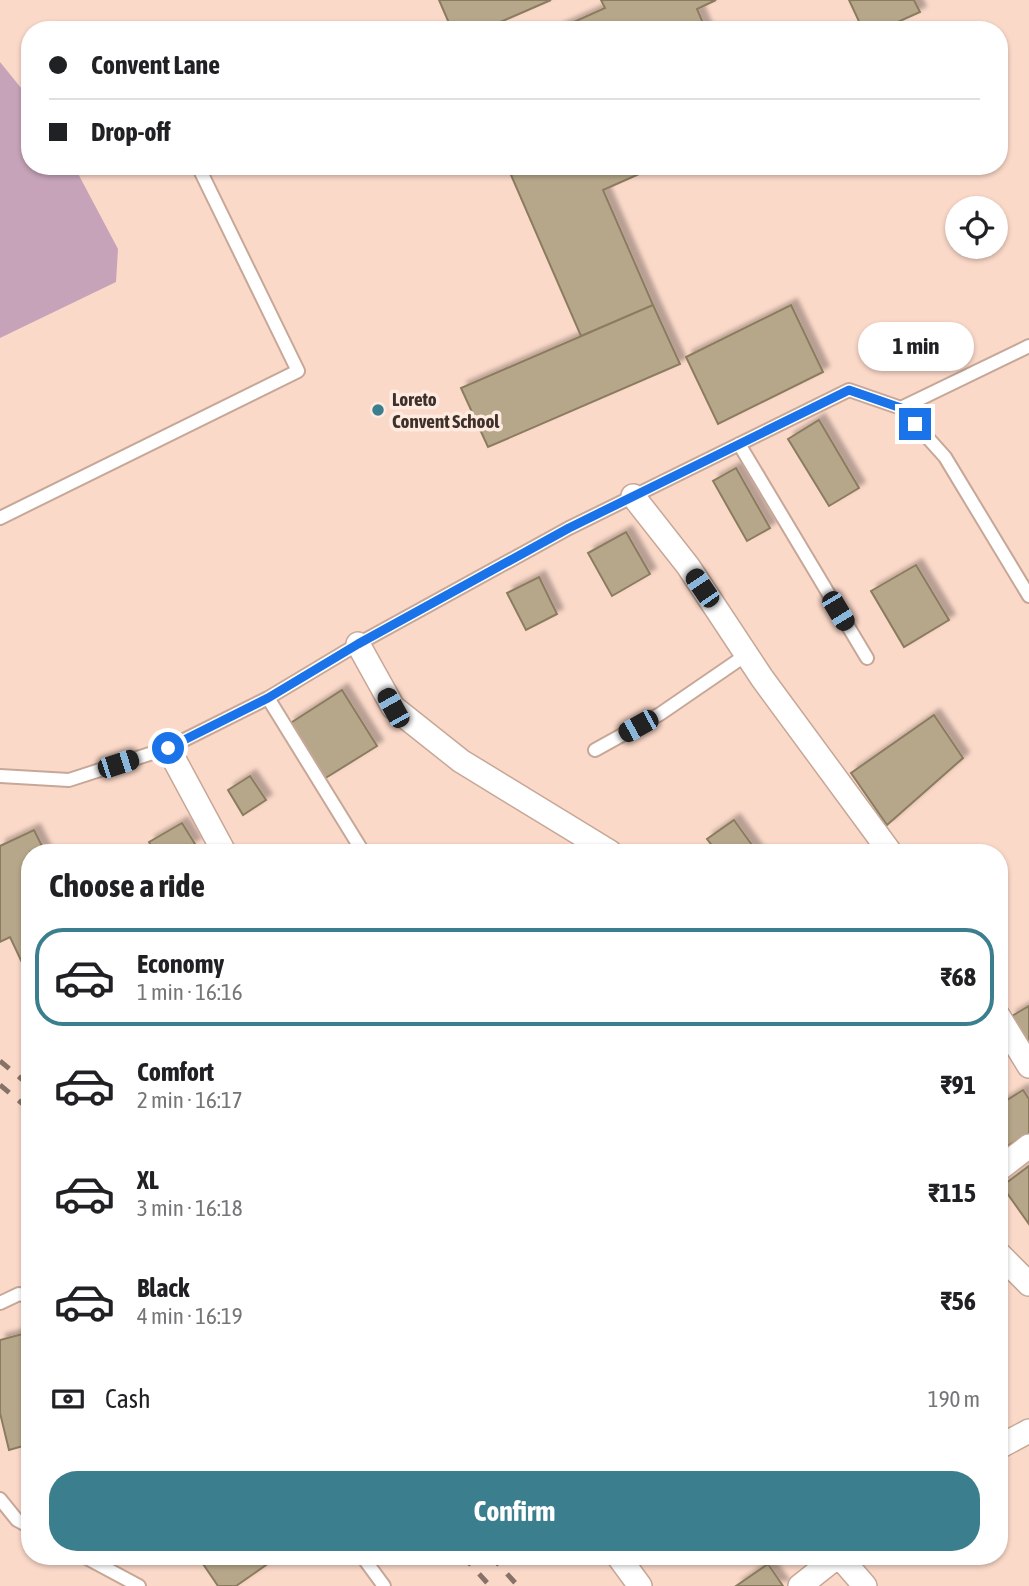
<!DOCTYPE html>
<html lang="en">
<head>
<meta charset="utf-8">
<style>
	:root { --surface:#fff; --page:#f2f2f2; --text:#202124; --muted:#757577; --line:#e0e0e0; --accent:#3b7e8e }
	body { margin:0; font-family:"Asap Condensed",sans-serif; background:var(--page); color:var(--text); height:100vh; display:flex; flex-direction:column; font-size:26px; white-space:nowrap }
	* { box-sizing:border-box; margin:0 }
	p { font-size:23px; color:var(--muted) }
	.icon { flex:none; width:38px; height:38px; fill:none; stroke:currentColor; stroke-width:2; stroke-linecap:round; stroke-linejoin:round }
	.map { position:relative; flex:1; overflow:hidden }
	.drawer { position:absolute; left:21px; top:844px; width:987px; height:721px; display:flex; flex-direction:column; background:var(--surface); border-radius:28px; box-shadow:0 2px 5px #0004 }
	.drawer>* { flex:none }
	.banner { position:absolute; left:21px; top:21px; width:987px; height:154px; border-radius:28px; box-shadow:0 2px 5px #0004; display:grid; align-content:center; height:154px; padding:0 28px; background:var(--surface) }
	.buttons { position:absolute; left:945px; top:196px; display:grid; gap:14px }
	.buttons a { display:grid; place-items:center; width:63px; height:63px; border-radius:50%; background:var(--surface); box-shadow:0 2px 5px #0004; font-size:35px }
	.end { position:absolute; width:32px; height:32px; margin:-16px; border:9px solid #1a73e8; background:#fff; box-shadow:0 0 0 4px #fff }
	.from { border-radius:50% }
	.bubble { position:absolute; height:49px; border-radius:24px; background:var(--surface); box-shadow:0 2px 5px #0004; font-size:23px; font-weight:700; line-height:49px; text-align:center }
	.car { position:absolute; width:21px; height:42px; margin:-21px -10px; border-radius:9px; box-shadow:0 0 5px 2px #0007; background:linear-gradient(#222 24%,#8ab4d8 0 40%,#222 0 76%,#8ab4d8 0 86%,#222 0) }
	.banner b { display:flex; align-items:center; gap:24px; height:66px; font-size:26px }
	.banner b+b { border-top:2px solid var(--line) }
	.banner i { width:18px; height:18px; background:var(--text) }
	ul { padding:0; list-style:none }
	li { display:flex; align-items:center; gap:21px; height:98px; margin:0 14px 10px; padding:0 14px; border:4px solid transparent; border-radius:28px }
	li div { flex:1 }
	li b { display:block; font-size:26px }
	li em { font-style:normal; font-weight:700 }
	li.selected { border-color:var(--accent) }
	li>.icon { width:63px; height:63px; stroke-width:1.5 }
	h2 { padding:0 28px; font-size:32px; line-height:84px }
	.pay { display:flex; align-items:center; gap:18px; height:77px; padding:0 28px; font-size:26px }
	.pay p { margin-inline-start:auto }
	.cta { display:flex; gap:14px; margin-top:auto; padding:14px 28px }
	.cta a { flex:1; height:80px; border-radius:28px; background:var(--accent); color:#fff; font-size:28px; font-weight:700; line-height:80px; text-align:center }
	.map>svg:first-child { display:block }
	.water { fill:#c6a3b8 }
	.building { fill:#b7a78a; stroke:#8b7c60; stroke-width:2; filter:url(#shadow) }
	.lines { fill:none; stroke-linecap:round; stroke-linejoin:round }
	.service-casing { stroke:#c7a797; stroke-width:16 }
	.minor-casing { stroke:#c7a797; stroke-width:26 }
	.service { stroke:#fff; stroke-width:12 }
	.minor { stroke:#fff; stroke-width:23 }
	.rail { stroke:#877268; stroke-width:5; stroke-dasharray:12 12; stroke-linecap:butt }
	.route { stroke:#1a73e8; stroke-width:9 }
	.poi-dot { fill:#3b7e8e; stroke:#feeadf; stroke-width:2.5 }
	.labels { text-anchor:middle; stroke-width:7; stroke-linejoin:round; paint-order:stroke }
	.poi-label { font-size:19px; font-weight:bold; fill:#3e312b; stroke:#feeadf; text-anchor:start }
</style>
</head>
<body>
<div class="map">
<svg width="1029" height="1586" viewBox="0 0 1029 1586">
	<defs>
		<filter id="shadow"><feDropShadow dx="6" dy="-6" stdDeviation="2" flood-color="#0004"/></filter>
	</defs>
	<rect width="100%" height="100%" fill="#fbd9c9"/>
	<path class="water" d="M0,62L30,99V166H74L118,249L116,282L0,338Z"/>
	<path class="building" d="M439,0H551L482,30H452Z
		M601,0H716L697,9L706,30H556L605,8Z
		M849,0H914L920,12L880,30H863Z
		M531,166H657L603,190L653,305L581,336L511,175Z
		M653,305L680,364L488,447L461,388Z
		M791,305L823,372L718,424L686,357Z
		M819,420L859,488L829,506L788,439Z
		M736,468L770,528L747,541L713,481Z
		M626,532L650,574L612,596L588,553Z
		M916,565L949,620L904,647L871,591Z
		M539,577L557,614L526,630L507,593Z
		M342,690L377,746L324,779L289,724Z
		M934,715L963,758L887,825L851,773Z
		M250,776L266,800L243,815L228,790Z
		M734,820L757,852H717L707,839Z
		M182,823L195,844L181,852H155L149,842Z
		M34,830L45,852H30V969L26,971L10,937L0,942V846Z
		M1029,1006V1049L1010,1017Z
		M1023,1090L1029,1099V1133L1004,1148L999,1140V1105Z
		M1029,1166V1224L1002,1186Z
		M30,1332V1444L9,1450L0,1413V1340Z
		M202,1556H279L236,1586H218L199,1558Z
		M768,1564L783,1586H736Z"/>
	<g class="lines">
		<defs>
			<path id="service" d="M901,408L1029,346
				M739,444L867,658
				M0,518L298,371L198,166
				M268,698L363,852
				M595,750L660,714L746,655
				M0,776L69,780L168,748L268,698L358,644L569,528L849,390L901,408L945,457L1029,596
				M0,1303L19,1294L30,1297
				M0,1499L17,1520L30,1527
				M83,1556L139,1586
				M362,1556L384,1586"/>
			<path id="minor" d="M633,496L688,566L762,678L890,852
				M358,644L393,707L461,761L610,852
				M168,748L224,852
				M999,1017L1029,1066
				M999,1169L1029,1146
				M999,1254L1029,1284
				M999,1447L1029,1431
				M618,1556L640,1586
				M839,1556L865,1586
				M800,1586L838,1556"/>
		</defs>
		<use href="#service" class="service-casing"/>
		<use href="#minor" class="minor-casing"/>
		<use href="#service" class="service"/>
		<use href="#minor" class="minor"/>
		<path class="rail" d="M0,1061L30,1086
			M0,1085L30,1110
			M463,1556L490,1586
			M491,1556L518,1586"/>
	</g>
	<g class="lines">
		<path class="route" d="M168,748L268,698L358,644L569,528L849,390L901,408L915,424"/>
	</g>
	<circle class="poi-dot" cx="378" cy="410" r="7"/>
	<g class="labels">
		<g class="poi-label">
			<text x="392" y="406">Loreto<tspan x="392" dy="22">Convent School</tspan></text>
		</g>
	</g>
</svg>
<div class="buttons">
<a><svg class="icon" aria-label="locate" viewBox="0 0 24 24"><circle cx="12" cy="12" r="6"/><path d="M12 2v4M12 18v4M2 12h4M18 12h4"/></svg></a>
</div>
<i class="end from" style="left:168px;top:748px"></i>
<i class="end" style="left:915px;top:424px"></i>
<div class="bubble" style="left:858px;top:322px;width:116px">1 min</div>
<i class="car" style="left:702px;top:588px;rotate:326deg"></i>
<i class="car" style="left:838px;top:611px;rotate:149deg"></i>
<i class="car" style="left:393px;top:708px;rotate:331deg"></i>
<i class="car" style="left:638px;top:726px;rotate:241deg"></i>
<i class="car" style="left:118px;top:764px;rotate:72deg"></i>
<div class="banner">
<b><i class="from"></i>Convent Lane</b>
<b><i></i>Drop-off</b>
</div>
<section class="drawer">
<h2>Choose a ride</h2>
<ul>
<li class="selected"><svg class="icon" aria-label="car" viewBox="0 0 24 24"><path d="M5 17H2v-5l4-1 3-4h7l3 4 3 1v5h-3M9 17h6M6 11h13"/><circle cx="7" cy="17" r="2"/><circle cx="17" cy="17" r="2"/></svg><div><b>Economy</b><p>1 min · 16:16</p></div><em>₹68</em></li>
<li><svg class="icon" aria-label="car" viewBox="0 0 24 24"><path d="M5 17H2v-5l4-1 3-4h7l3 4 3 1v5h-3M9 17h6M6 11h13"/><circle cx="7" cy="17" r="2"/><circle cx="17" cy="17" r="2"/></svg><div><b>Comfort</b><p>2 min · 16:17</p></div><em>₹91</em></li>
<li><svg class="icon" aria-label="car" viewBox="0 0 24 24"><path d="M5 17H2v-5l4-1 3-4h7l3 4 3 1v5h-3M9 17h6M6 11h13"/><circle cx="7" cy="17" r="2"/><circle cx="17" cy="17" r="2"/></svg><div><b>XL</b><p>3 min · 16:18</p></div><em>₹115</em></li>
<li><svg class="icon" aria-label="car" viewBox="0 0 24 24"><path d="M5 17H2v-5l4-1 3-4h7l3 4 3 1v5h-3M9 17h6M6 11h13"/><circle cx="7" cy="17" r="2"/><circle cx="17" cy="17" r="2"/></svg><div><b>Black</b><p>4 min · 16:19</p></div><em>₹56</em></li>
</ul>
<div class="pay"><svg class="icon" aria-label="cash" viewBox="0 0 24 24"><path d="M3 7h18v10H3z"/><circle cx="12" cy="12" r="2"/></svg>Cash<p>190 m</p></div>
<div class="cta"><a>Confirm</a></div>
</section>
</div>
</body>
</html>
